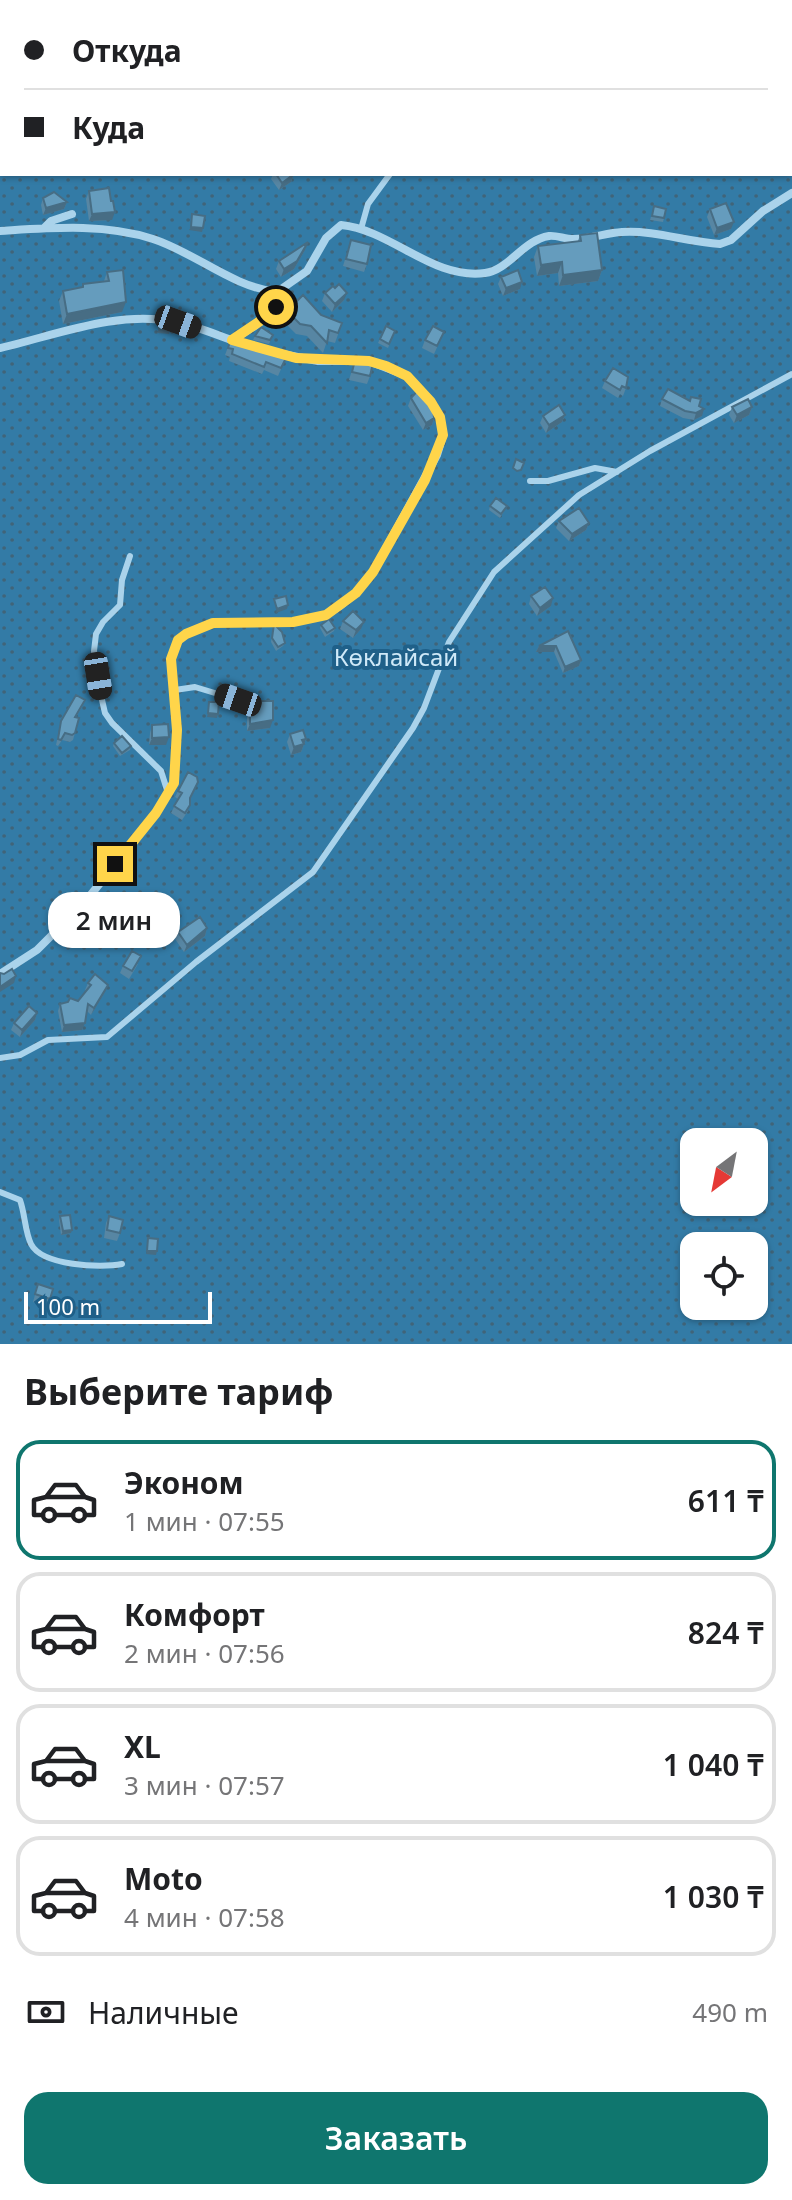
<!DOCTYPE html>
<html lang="ru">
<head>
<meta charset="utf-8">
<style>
	:root { --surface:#fff; --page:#f6f6f6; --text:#202124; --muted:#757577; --line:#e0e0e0; --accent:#0f766e }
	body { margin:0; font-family:"Noto Sans",sans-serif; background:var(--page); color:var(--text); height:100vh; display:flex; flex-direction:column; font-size:30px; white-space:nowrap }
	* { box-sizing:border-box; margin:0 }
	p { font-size:26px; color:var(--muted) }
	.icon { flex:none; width:44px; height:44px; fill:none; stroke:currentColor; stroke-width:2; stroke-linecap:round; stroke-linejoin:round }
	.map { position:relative; height:1344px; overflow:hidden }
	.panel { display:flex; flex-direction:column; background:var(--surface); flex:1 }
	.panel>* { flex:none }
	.banner { position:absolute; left:0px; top:0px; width:792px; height:176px; box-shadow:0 2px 6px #0004; display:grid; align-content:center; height:176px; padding:0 24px; background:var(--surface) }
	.needle { width:52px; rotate:212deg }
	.tools { position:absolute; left:680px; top:1128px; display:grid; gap:16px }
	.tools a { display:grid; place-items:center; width:88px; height:88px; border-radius:16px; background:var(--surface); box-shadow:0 2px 6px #0004; font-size:40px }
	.scale { position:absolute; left:24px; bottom:20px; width:188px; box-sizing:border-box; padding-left:8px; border:4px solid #fff; border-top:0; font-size:22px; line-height:28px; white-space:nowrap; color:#fff; -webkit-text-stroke:6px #1f6089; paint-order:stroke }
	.end { position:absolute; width:36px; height:36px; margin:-18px; border:10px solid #ffd54a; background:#111; box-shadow:0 0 0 4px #111 }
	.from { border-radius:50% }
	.bubble { position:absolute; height:56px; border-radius:24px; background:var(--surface); box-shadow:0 2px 6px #0004; font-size:26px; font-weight:600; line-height:56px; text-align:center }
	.car { position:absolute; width:24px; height:48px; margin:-24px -12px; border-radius:10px; box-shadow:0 0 6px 2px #0007; background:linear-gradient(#222 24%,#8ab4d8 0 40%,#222 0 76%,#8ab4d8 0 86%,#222 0) }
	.banner b { display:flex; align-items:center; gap:28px; height:76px; font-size:30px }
	.banner b+b { border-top:2px solid var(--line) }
	.banner i { width:20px; height:20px; background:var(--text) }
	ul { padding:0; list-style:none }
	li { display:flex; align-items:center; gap:24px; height:120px; margin:0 16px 12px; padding:0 8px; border:4px solid var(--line); border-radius:24px }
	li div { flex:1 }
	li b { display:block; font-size:30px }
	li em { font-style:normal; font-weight:600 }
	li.current { border-color:var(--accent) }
	li>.icon { width:72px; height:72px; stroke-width:1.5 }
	h2 { padding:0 24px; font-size:36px; line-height:96px }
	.pay { display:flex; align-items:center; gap:20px; height:88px; padding:0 24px; font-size:30px }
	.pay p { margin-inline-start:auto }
	.cta { display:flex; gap:16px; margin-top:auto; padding:16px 24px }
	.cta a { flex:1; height:92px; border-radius:24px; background:var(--accent); color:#fff; font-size:32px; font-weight:600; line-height:92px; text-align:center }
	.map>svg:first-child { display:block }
	.park { fill:url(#park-dots); fill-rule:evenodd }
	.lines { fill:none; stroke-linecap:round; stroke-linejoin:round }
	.lane { stroke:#aad3eb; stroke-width:6 }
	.street { stroke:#aad3eb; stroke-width:8 }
	.wall { fill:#5786a3 }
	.shaded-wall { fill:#476d84 }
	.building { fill:#659cbd; stroke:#476d84; stroke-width:2 }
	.route { stroke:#ffd54a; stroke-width:10 }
	.labels { text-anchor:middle; stroke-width:8; stroke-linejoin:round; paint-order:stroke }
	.park-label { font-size:24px; fill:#cfe9f8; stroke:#1f6089 }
</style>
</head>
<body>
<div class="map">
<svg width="792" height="1344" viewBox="0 0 792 1344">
	<defs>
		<pattern id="park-dots" width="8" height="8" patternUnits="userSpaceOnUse" patternTransform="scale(2)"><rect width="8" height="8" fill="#337ba6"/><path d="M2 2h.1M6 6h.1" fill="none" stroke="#406479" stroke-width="1.8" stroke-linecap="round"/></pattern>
	</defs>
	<rect width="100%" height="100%" fill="#1f6089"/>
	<path class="park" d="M0,0H792V1344H0ZM2,2H790V174H2ZM694,1142H754V1202H694ZM694,1246H754V1306H694Z"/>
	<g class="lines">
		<path class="lane" d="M334,0L336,2
			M361,229L368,204L390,174
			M530,481H548L595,468L617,472
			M130,556L122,580L120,605L103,622L96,634L94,651L102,700L105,713L112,723L161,771L168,793
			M175,690L195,687L238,700
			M0,1058L20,1055L48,1040L107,1037L196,962L313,872L413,728L424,708L449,642L494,572L579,495L650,451L792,374
			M0,1192L20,1200C25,1214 25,1232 31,1244C42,1266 101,1268 122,1264"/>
		<path class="street" d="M44,228L51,221L72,214
			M0,231C50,228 104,223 153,239C196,253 232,287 277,292L307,271L326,238L341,225C392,230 432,280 485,273C509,270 523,240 549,236C556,235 565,239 573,239C590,239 606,233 622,232C655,230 687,242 720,244L731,240L763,211L792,193
			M232,340C248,329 281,316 277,292
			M0,348C57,335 116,310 176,322C197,326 219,336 240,343
			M0,974L37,950L85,902L156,813L174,783L177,730L171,659L178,640L186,634L213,623L293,622L326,615L340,606L356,593L373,572L437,455L443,435L440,417L431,402L407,376L369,361H318L257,349"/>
	</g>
	<path class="wall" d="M273,174H294L291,182L279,190L271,179Z
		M89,191L112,220L89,221L86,199Z
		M43,198L67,202L64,209L43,215L41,205Z
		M654,206L664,218L663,222L650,220Z
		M710,209L731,229L714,235L707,217Z
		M580,235L602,270L598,281L559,286L558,273L537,276L534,257L538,246L578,241Z
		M351,240L367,264L364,272L343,266Z
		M308,242L305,250L294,269L281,277L276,269L279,261Z
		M107,272L122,312L63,324L59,301L63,291L82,288L83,284L104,281Z
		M501,277L520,289L503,296L498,284Z
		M325,293L344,300L332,312L322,301Z
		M287,311L321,315L342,323L335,343L327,341L323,353L307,336L296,334L283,321Z
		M386,326L395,331L388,348L378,343Z
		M273,335L269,344L253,340L255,336Z
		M231,339L286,358L278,376L264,370L262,374L229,361L230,357L225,355Z
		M441,339L434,354L422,348L425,340Z
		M355,360L370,376L367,384L349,380Z
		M605,381L626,388L623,396L620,394L618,398L602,388Z
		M411,398L434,418L432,425L423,430L408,406Z
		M662,399L689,401L699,406L702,416L694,420L683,418L660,406Z
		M732,407H752L749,415L734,423L729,415Z
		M565,415L562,422L546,433L540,423L543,416Z
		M490,506H507L500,518L489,510Z
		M559,521L589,523L586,530L569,541L556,528Z
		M531,596L551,606L537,616L529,604Z
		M343,621L361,629L353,638L340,629Z
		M274,624L285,643L283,646L276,651L271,642Z
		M321,625L335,628L334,631L325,637L320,628Z
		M568,631L581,660L579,666L563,673L554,652H536L539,646Z
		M256,701L270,728L247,731V712L250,704H255Z
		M82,707L76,717L75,733L73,740L70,742L62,740L58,746L56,745L61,721Z
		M152,725L166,745H149L150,733Z
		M290,734L306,739L301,752L291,755L287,742Z
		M114,743L131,746L130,750L120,756L113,746Z
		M198,782L190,800L188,811L182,820L171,813L178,799L175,797L178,791Z
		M207,928L205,936L184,952L175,939L178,932Z
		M138,964L129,979L120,973L123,966Z
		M88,983L105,992L91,1015L87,1011L82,1030L62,1032L58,1011L60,1004L78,1001L86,991L85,990Z
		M37,1013L35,1020L20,1037L11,1030L14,1023Z
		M60,1216L71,1233L61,1235L59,1220Z
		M109,1216L120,1233L117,1241L104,1238L106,1223Z
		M38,1284L53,1289L47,1306L33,1302Z"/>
	<path class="shaded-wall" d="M294,174L291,182L279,190L282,183Z
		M67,202L64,209L43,215L46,208Z
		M115,212L112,220L89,221L92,214Z
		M734,222L731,229L714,235L717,228Z
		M191,227L203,228L202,232L189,230Z
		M308,242L305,250L294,269L281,277L284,269Z
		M562,262L558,273L537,276L541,265Z
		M602,270L598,281L559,286L563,275Z
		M522,282L520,289L503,296L506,288Z
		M347,293L344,300L332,312L335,304Z
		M126,302L122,312L63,324L67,314Z
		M159,329L170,330L169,334L157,333Z
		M752,407L749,415L734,423L737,415Z
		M704,409L702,416L694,420L696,413Z
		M565,415L562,422L546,433L549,425Z
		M434,418L432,425L423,430L426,423Z
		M589,523L586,530L569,541L572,534Z
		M553,598L551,606L537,616L540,608Z
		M288,605L287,609L276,613L277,609Z
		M364,622L361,629L353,638L356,630Z
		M539,646H556L554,652H536Z
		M581,660L579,666L563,673L565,667Z
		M208,713L218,714L217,718L207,717Z
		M273,720L270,728L247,731L250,724Z
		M169,737L166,745H149L152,738Z
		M306,739L301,752L291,755L294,747L302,740Z
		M207,928L205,936L184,952L187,945Z
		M16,976L14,983L0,992V987Z
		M108,985L105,992L91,1015L94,1008Z
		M37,1013L35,1020L20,1037L22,1030Z
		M85,1023L82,1030L62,1032L64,1025Z
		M72,1230L71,1233L61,1235L63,1231Z
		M147,1251H157L156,1255L146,1254Z"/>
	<path class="building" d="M792,2V14L790,12V4Z
		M792,140V161L790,162V141Z
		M276,174H294L282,183Z
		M109,188L111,201H113L115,212L92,214L89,191Z
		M54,192L67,202L46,208L43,198Z
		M726,203L734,222L717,228L710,209Z
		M654,206L666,209L664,218L652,216Z
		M192,214L205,216L203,228L191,227Z
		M597,233L602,270L563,275L562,262L541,265L538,246L581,241L580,235Z
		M351,240L371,245L367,264L346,259Z
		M308,242L297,261L284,269L279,261Z
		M123,270L126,302L67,314L63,291L83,287V284L109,281L107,272Z
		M518,270L522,282L506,288L501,277Z
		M339,284L347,293L335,304L325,293L333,286L335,288Z
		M303,295L321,315L342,323L338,333L329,330L327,343L311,326L300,324L287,311Z
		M159,323L171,325L170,330L159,329Z
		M386,326L395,331L389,344L380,339Z
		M433,326L444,332L437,346L425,340Z
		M261,327L273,335L270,340L255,336Z
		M231,339L286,358L281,368L266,362L264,367L232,354L233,349L228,348Z
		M355,360L373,363L370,376L352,372Z
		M613,368L628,377L626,388L622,386L620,390L605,381Z
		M420,388L433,407L434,418L426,423L411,398Z
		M668,389L690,401L691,397L701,399L699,406L704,409L696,413L685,411L662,399Z
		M748,399L752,407L737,415L732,407Z
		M559,405L565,415L549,425L543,416Z
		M516,459L524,463L521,470L517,471L513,468Z
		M496,498L507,506L501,514L490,506Z
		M579,508L589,523L572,534L559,521Z
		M545,587L553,598L540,608L531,596Z
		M286,596L288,605L277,609L274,599Z
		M353,611L364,622L356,630L343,621Z
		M329,619L335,628L327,633L321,625Z
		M274,624L282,632L285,643L278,647L272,638Z
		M568,631L581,660L565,667L556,646H539Z
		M76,695L85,700L75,717L79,718L75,733L72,735L65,733L61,740L58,739L61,721Z
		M256,701H273V720L250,724V704H256Z
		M209,702H219L218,714L208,713Z
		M168,724L169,737L152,738V725Z
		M303,730L306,739L302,740L304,744L294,747L290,734Z
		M122,736L131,746L122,753L114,743Z
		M188,772L197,777L198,782L190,798V805L185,813L174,806L182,793L178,791Z
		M200,917L207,928L187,945L178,932Z
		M132,951L141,956L132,971L123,966Z
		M12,969L16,976L0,987V973L4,974Z
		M95,974L108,985L94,1008L88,1004L85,1023L64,1025L60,1004L68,1002L70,998L78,1001L91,985L88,983Z
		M29,1006L37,1013L22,1030L14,1023Z
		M70,1215L72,1230L63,1231L60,1216Z
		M109,1216L123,1220L120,1233L107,1230Z
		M148,1238L158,1239L157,1251H147Z
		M38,1284L53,1289L50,1299L35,1294Z"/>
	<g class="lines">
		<path class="route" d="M115,864L156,813L174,783L177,730L171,659L178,640L186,634L213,623L293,622L326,615L356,593L373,572L425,480L443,435L440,417L431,402L407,376L386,366L369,361L296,358L232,340L266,317L276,307"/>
	</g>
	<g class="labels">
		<g class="park-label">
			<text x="396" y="666">Көклайсай</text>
		</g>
	</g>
</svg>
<div class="tools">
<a><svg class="needle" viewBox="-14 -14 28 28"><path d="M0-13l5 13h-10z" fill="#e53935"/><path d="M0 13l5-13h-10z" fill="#757577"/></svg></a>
<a><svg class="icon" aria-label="locate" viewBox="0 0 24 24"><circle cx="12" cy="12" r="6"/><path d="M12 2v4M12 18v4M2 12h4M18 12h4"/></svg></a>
</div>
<div class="scale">100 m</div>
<i class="end from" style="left:276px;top:307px"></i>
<i class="end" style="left:115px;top:864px"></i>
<div class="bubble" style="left:48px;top:892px;width:132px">2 мин</div>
<i class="car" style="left:178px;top:322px;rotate:110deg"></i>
<i class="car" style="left:98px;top:676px;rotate:171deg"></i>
<i class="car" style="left:238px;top:700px;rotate:289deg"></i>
<div class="banner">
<b><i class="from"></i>Откуда</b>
<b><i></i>Куда</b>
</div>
</div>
<section class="panel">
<h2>Выберите тариф</h2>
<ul>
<li class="current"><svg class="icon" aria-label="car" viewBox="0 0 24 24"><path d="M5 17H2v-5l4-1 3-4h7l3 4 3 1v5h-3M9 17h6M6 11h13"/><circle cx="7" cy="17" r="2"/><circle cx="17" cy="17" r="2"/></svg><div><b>Эконом</b><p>1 мин · 07:55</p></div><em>611 ₸</em></li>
<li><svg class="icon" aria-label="car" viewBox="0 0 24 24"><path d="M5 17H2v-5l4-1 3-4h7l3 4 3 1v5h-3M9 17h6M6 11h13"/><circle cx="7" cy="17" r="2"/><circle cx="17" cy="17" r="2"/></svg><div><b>Комфорт</b><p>2 мин · 07:56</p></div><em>824 ₸</em></li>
<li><svg class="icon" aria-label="car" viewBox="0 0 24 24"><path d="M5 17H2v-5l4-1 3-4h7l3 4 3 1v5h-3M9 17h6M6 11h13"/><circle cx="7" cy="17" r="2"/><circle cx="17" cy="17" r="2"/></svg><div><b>XL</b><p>3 мин · 07:57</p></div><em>1 040 ₸</em></li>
<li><svg class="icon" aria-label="car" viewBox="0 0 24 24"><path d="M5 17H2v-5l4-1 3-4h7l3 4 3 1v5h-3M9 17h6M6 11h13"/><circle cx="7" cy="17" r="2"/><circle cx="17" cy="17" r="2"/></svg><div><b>Moto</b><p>4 мин · 07:58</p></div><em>1 030 ₸</em></li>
</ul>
<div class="pay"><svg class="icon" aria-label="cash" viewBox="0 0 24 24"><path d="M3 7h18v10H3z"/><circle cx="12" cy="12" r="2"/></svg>Наличные<p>490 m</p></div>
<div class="cta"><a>Заказать</a></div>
</section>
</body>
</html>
